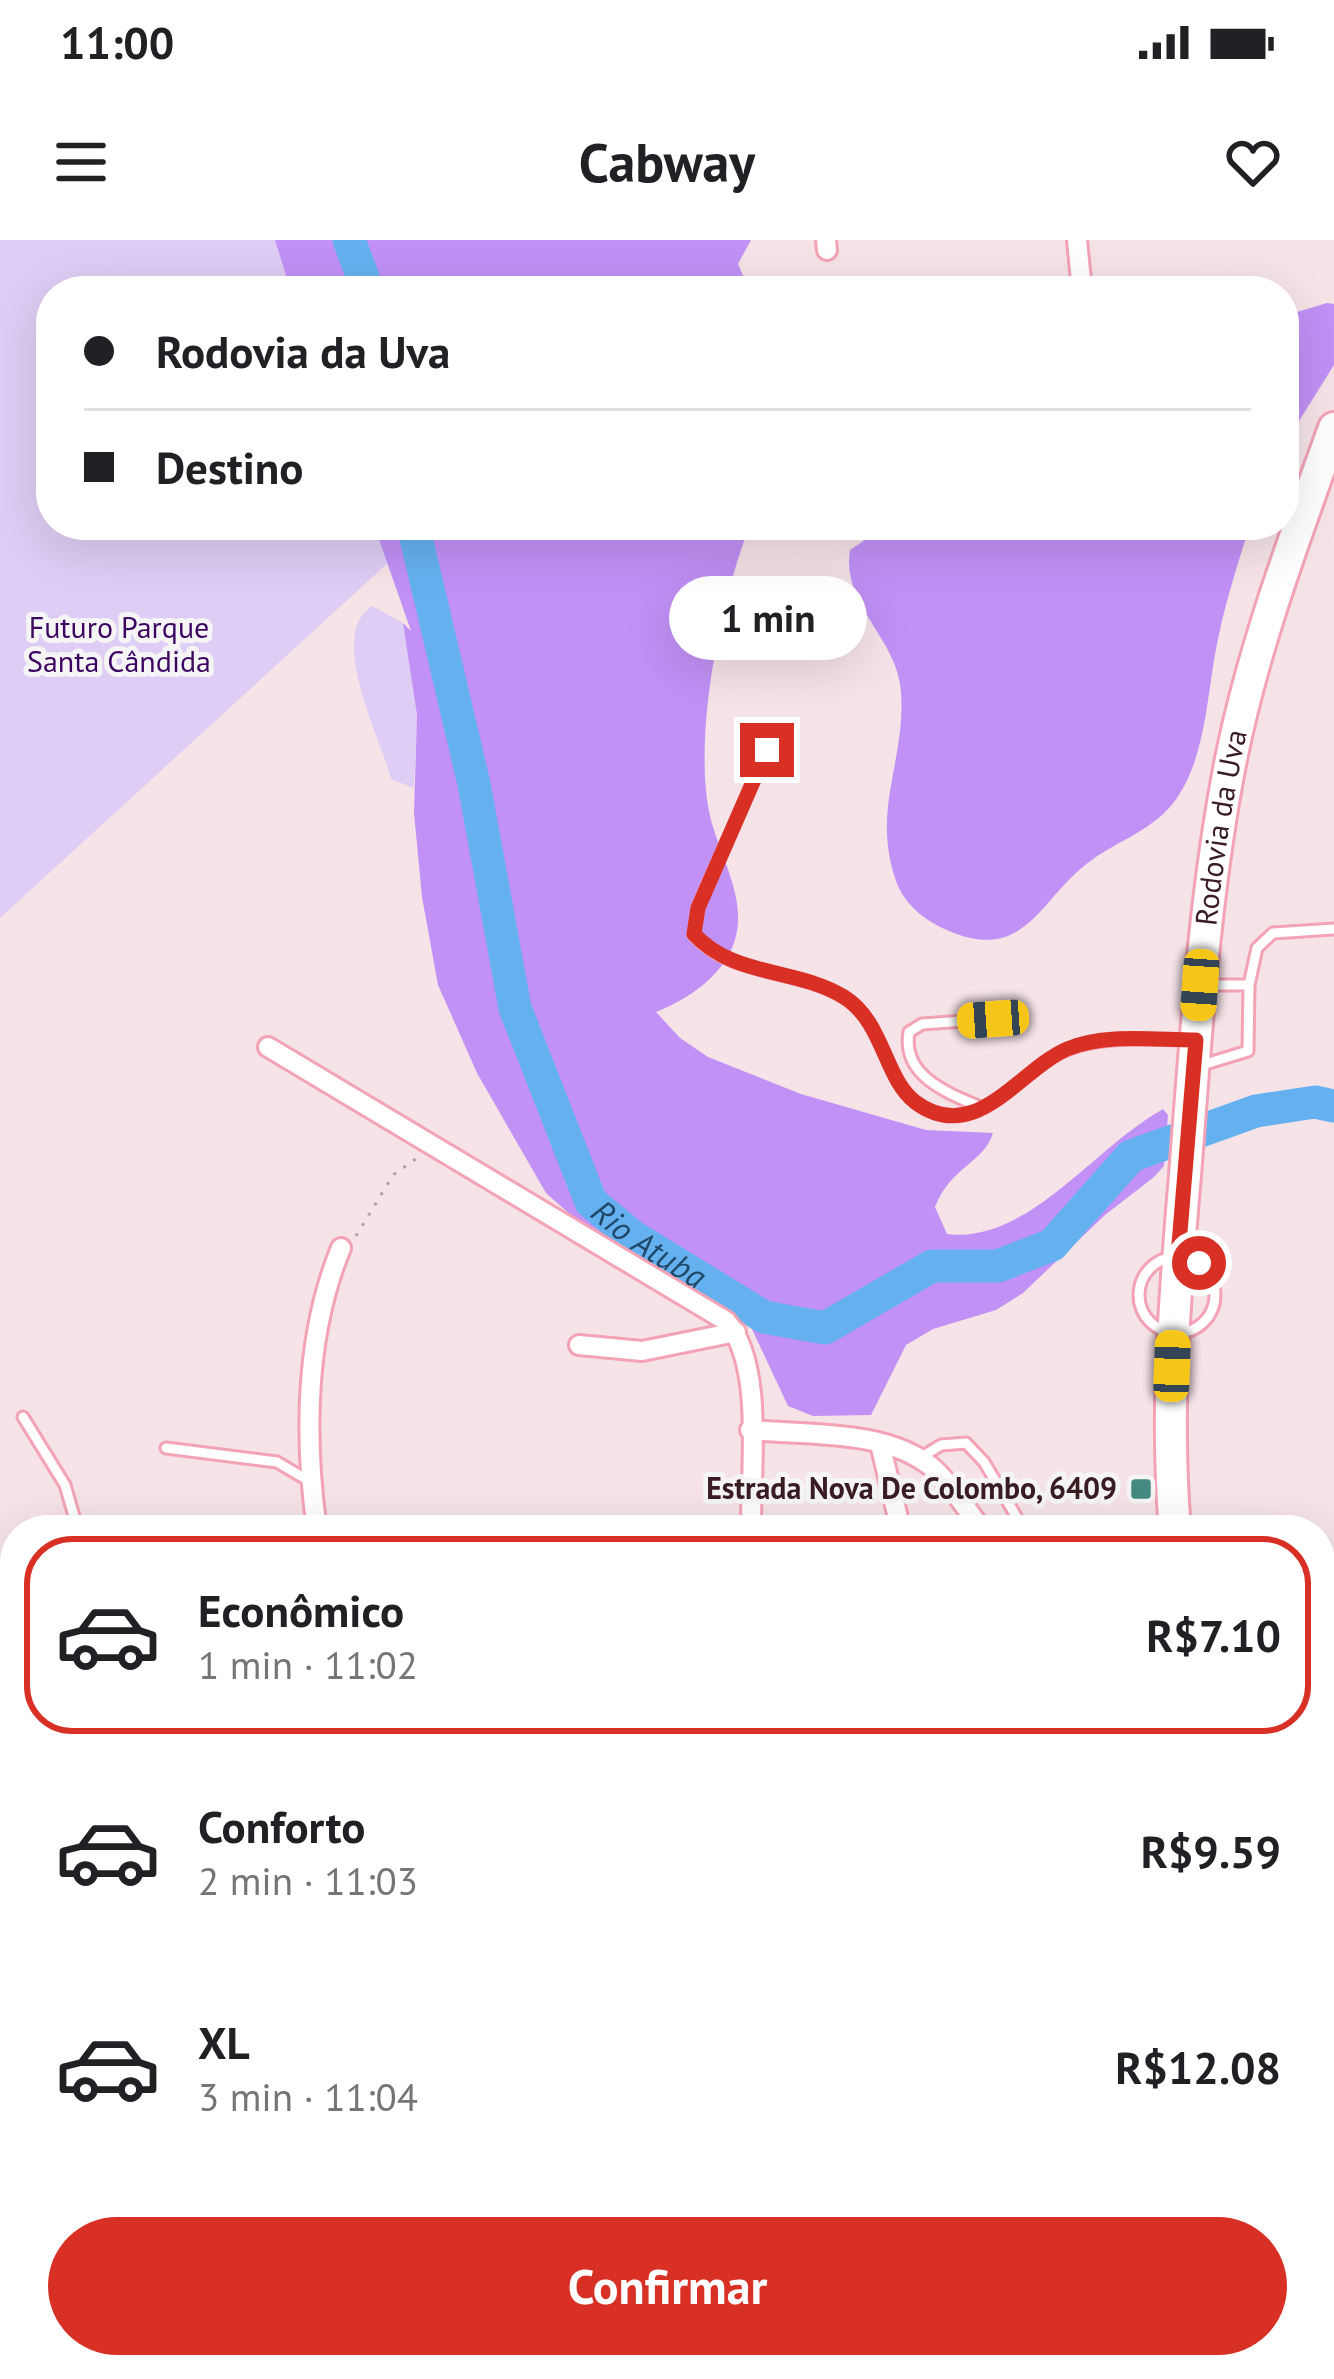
<!DOCTYPE html>
<html lang="pt">
<head>
<meta charset="utf-8">
<style>
	:root { --surface:#fff; --page:#f2f2f2; --text:#202124; --muted:#757577; --line:#e0e0e0; --accent:#d93025 }
	body { margin:0; font-family:"PT Sans",sans-serif; background:var(--page); color:var(--text); height:100vh; display:flex; flex-direction:column; font-size:45px; white-space:nowrap }
	* { box-sizing:border-box; margin:0 }
	p { font-size:39px; color:var(--muted) }
	.icon { flex:none; width:66px; height:66px; fill:none; stroke:currentColor; stroke-width:2; stroke-linecap:round; stroke-linejoin:round }
	.map { position:relative; flex:1; overflow:hidden }
	.sheet { position:absolute; left:0px; top:1275px; width:1335px; height:864px; display:flex; flex-direction:column; background:var(--surface); border-radius:48px 48px 0 0; box-shadow:0 12px 48px #0002 }
	.sheet>* { flex:none }
	.banner { position:absolute; left:36px; top:36px; width:1263px; height:264px; border-radius:48px; box-shadow:0 12px 48px #0002; display:grid; align-content:center; height:264px; padding:0 48px; background:var(--surface) }
	.end { position:absolute; width:54px; height:54px; margin:-27px; border:15px solid #d93025; background:#fff; box-shadow:0 0 0 6px #fff }
	.from { border-radius:50% }
	.bubble { position:absolute; height:84px; border-radius:42px; background:var(--surface); box-shadow:0 12px 48px #0002; font-size:39px; font-weight:700; line-height:84px; text-align:center }
	.car { position:absolute; width:36px; height:72px; margin:-36px -18px; border-radius:15px; box-shadow:0 0 9px 3px #0007; background:linear-gradient(#f5c518 24%,#345 0 40%,#f5c518 0 76%,#345 0 86%,#f5c518 0) }
	.banner b { display:flex; align-items:center; gap:42px; height:114px; font-size:45px }
	.banner b+b { border-top:3px solid var(--line) }
	.banner i { width:30px; height:30px; background:var(--text) }
	ul { padding:21px 0 0; list-style:none }
	li { display:flex; align-items:center; gap:36px; height:198px; margin:0 24px 18px; padding:0 24px; border:6px solid transparent; border-radius:48px }
	li div { flex:1 }
	li b { display:block; font-size:45px }
	li em { font-style:normal; font-weight:700 }
	li.on { border-color:var(--accent) }
	li>.icon { width:108px; height:108px; stroke-width:1.5 }
	.cta { display:flex; gap:24px; margin-top:auto; padding:24px 48px }
	.cta a { flex:1; height:138px; border-radius:72px; background:var(--accent); color:#fff; font-size:48px; font-weight:700; line-height:138px; text-align:center }
	.status { display:flex; justify-content:space-between; align-items:center; height:84px; padding:0 60px; background:var(--surface); direction:ltr }
	.status svg { height:33px; fill:currentColor }
	header { display:flex; justify-content:space-between; align-items:center; height:156px; padding:0 48px; background:var(--surface); font-size:54px; font-weight:700 }
	.map>svg:first-child { display:block }
	.green { fill:#decdf4 }
	.forest { fill:#c191f6 }
	.lines { fill:none; stroke-linecap:round; stroke-linejoin:round }
	.river { stroke:#65b1ef; stroke-width:33 }
	.service-casing { stroke:#f3a3b5; stroke-width:15 }
	.minor-casing { stroke:#f3a3b5; stroke-width:24 }
	.trunk-casing { stroke:#f3a3b5; stroke-width:36 }
	.path { stroke:#b59fa4; stroke-width:3; stroke-dasharray:3 9; stroke-linecap:butt }
	.service { stroke:#fff; stroke-width:9 }
	.minor { stroke:#fff; stroke-width:18 }
	.trunk { stroke:#fff; stroke-width:30 }
	.route { stroke:#d93025; stroke-width:15 }
	.poi-dot { fill:#458b82; stroke:#f5f5f5; stroke-width:4.5 }
	.labels { text-anchor:middle; stroke-width:10; stroke-linejoin:round; paint-order:stroke }
	.park-label { font-size:30px; fill:#3c0561; stroke:#f5f5f5 }
	.street-label { font-size:30px; fill:#3a1c23; stroke:#f5f5f5 }
	.poi-label { font-size:30px; font-weight:bold; fill:#3a1c23; stroke:#f5f5f5; text-anchor:end }
	.water-label { font-size:33px; font-style:italic; fill:#204969; stroke:#f5f5f5 }
</style>
</head>
<body>
<div class="status"><b>11:00</b><svg viewBox="0 0 49 12"><path d="M0 12V9h3v3zM5 12V6h3v6zM10 12V3h3v9zM15 12V0h3v12zM26 1h20v11H26zM47 4h2v5h-2z"/></svg></div>
<header><svg class="icon" aria-label="menu" viewBox="0 0 24 24"><path d="M4 6h16M4 12h16M4 18h16"/></svg>Cabway<svg class="icon" aria-label="heart" viewBox="0 0 24 24"><path d="M12 20l-8-8c-3-5 5-10 8-4 3-6 11-1 8 4z"/></svg></header>
<div class="map">
<svg width="1334" height="2139" viewBox="0 0 1334 2139">
	<rect width="100%" height="100%" fill="#f5e3e7"/>
	<path class="green" d="M0,0H316L330,51H51V285H396L402,310L0,678Z
		M372,366L403,383L417,475L414,548L391,539C381,498 326,396 372,366Z"/>
	<path class="forest" d="M275,0H751L738,24L744,38L739,51H291Z
		M1327,63L1334,64V125L1284,205V76Z
		M374,285H750C721,359 695,488 708,566C714,604 740,643 738,682C736,727 694,757 656,772L680,798L708,817L801,854L926,890L993,893C984,923 951,926 935,967L947,994C1028,1004 1093,908 1163,869L1168,875L1164,926L1154,937L1105,975L1023,1053L996,1070L933,1089L906,1105L871,1175L813,1176L788,1166L750,1085L582,985L546,953L477,833L438,745L422,657L414,573L417,475L403,383L411,391Z
		M902,285H1250C1238,323 1226,360 1218,399C1207,450 1207,514 1177,558C1155,590 1118,600 1089,622C1040,658 1025,725 947,690C925,681 904,664 896,641C871,569 906,521 901,452C898,398 841,366 850,310L881,289Z"/>
	<g class="lines">
		<g class="river">
			<path d="M349,0L368,51"/>
			<path id="s1" d="M413,285L474,544L515,768L591,962L632,996L764,1077L825,1088L932,1026H998L1052,1005L1131,916L1256,871L1315,862L1334,866"/>
		</g>
		<defs>
			<path id="service" d="M767,510L698,667L694,695C733,738 797,728 845,758C884,782 885,841 917,863C980,906 1018,828 1069,809C1106,795 1150,800 1189,800
				M1249,745L1257,708L1273,693L1334,689
				M1202,825L1248,811L1249,745H1205
				M983,868C950,854 901,837 909,792L922,784L993,779
				M1139 1055a38 38 0 1 1 76 0a38 38 0 1 1-76 0Z
				M23,1177L65,1245L78,1290
				M166,1208L277,1222L309,1241
				M920,1218L941,1205L966,1203L984,1222L1016,1276
				M1320,1859L1334,1862"/>
			<path id="minor" d="M826,0L827,10
				M1077,0L1082,51
				M268,807L726,1081C765,1124 750,1233 751,1290
				M579,1105L642,1111L736,1092
				M750,1190C807,1195 890,1189 935,1230C953,1247 967,1270 982,1290
				M880,1204L901,1290
				M317,1290C304,1198 305,1095 341,1008
				M0,1561H15
				M1320,1682L1334,1692
				M0,1776H15
				M0,1997H15
				M51,2124L52,2139
				M753,2124V2139
				M1109,2124L1112,2139
				M318,2139V2124
				M541,2139V2124
				M899,2139L901,2124"/>
			<g id="trunk">
				<path id="s2" d="M1175,1290C1165,1172 1175,1053 1185,935C1196,796 1204,656 1231,519C1254,405 1295,297 1334,188"/>
				<path d="M1320,1992L1334,2048"/>
			</g>
		</defs>
		<use href="#service" class="service-casing"/>
		<use href="#minor" class="minor-casing"/>
		<use href="#trunk" class="trunk-casing"/>
		<path class="path" d="M356,996L393,935L420,916"/>
		<use href="#service" class="service"/>
		<use href="#minor" class="minor"/>
		<use href="#trunk" class="trunk"/>
	</g>
	<g class="lines">
		<path class="route" d="M767,510L698,668L694,694C733,737 797,728 844,757C884,782 884,838 915,862C975,907 1019,830 1067,809C1105,793 1155,800 1196,800L1178,1016L1199,1023"/>
	</g>
	<rect class="poi-dot" x="1129" y="1237" width="24" height="24" rx="6"/>
	<g class="labels">
		<g class="park-label">
			<text x="119" y="398">Futuro Parque<tspan x="119" dy="34">Santa Cândida</tspan></text>
		</g>
		<g class="street-label">
			<text dy="10" stroke="none"><textPath href="#s2" startOffset="705">Rodovia da Uva</textPath></text>
		</g>
		<g class="poi-label">
			<text x="1117" y="1259">Estrada Nova De Colombo, 6409</text>
		</g>
		<g class="water-label">
			<text dy="12" stroke="none"><textPath href="#s1" startOffset="774">Rio Atuba</textPath></text>
		</g>
	</g>
</svg>
<i class="end from" style="left:1199px;top:1023px"></i>
<i class="end" style="left:767px;top:510px"></i>
<div class="bubble" style="left:669px;top:336px;width:198px">1 min</div>
<i class="car" style="left:1200px;top:745px;rotate:184deg"></i>
<i class="car" style="left:993px;top:779px;rotate:266deg"></i>
<i class="car" style="left:1172px;top:1126px;rotate:2deg"></i>
<div class="banner">
<b><i class="from"></i>Rodovia da Uva</b>
<b><i></i>Destino</b>
</div>
<section class="sheet">
<ul>
<li class="on"><svg class="icon" aria-label="car" viewBox="0 0 24 24"><path d="M5 17H2v-5l4-1 3-4h7l3 4 3 1v5h-3M9 17h6M6 11h13"/><circle cx="7" cy="17" r="2"/><circle cx="17" cy="17" r="2"/></svg><div><b>Econômico</b><p>1 min · 11:02</p></div><em>R$7.10</em></li>
<li><svg class="icon" aria-label="car" viewBox="0 0 24 24"><path d="M5 17H2v-5l4-1 3-4h7l3 4 3 1v5h-3M9 17h6M6 11h13"/><circle cx="7" cy="17" r="2"/><circle cx="17" cy="17" r="2"/></svg><div><b>Conforto</b><p>2 min · 11:03</p></div><em>R$9.59</em></li>
<li><svg class="icon" aria-label="car" viewBox="0 0 24 24"><path d="M5 17H2v-5l4-1 3-4h7l3 4 3 1v5h-3M9 17h6M6 11h13"/><circle cx="7" cy="17" r="2"/><circle cx="17" cy="17" r="2"/></svg><div><b>XL</b><p>3 min · 11:04</p></div><em>R$12.08</em></li>
</ul>
<div class="cta"><a>Confirmar</a></div>
</section>
</div>
</body>
</html>
